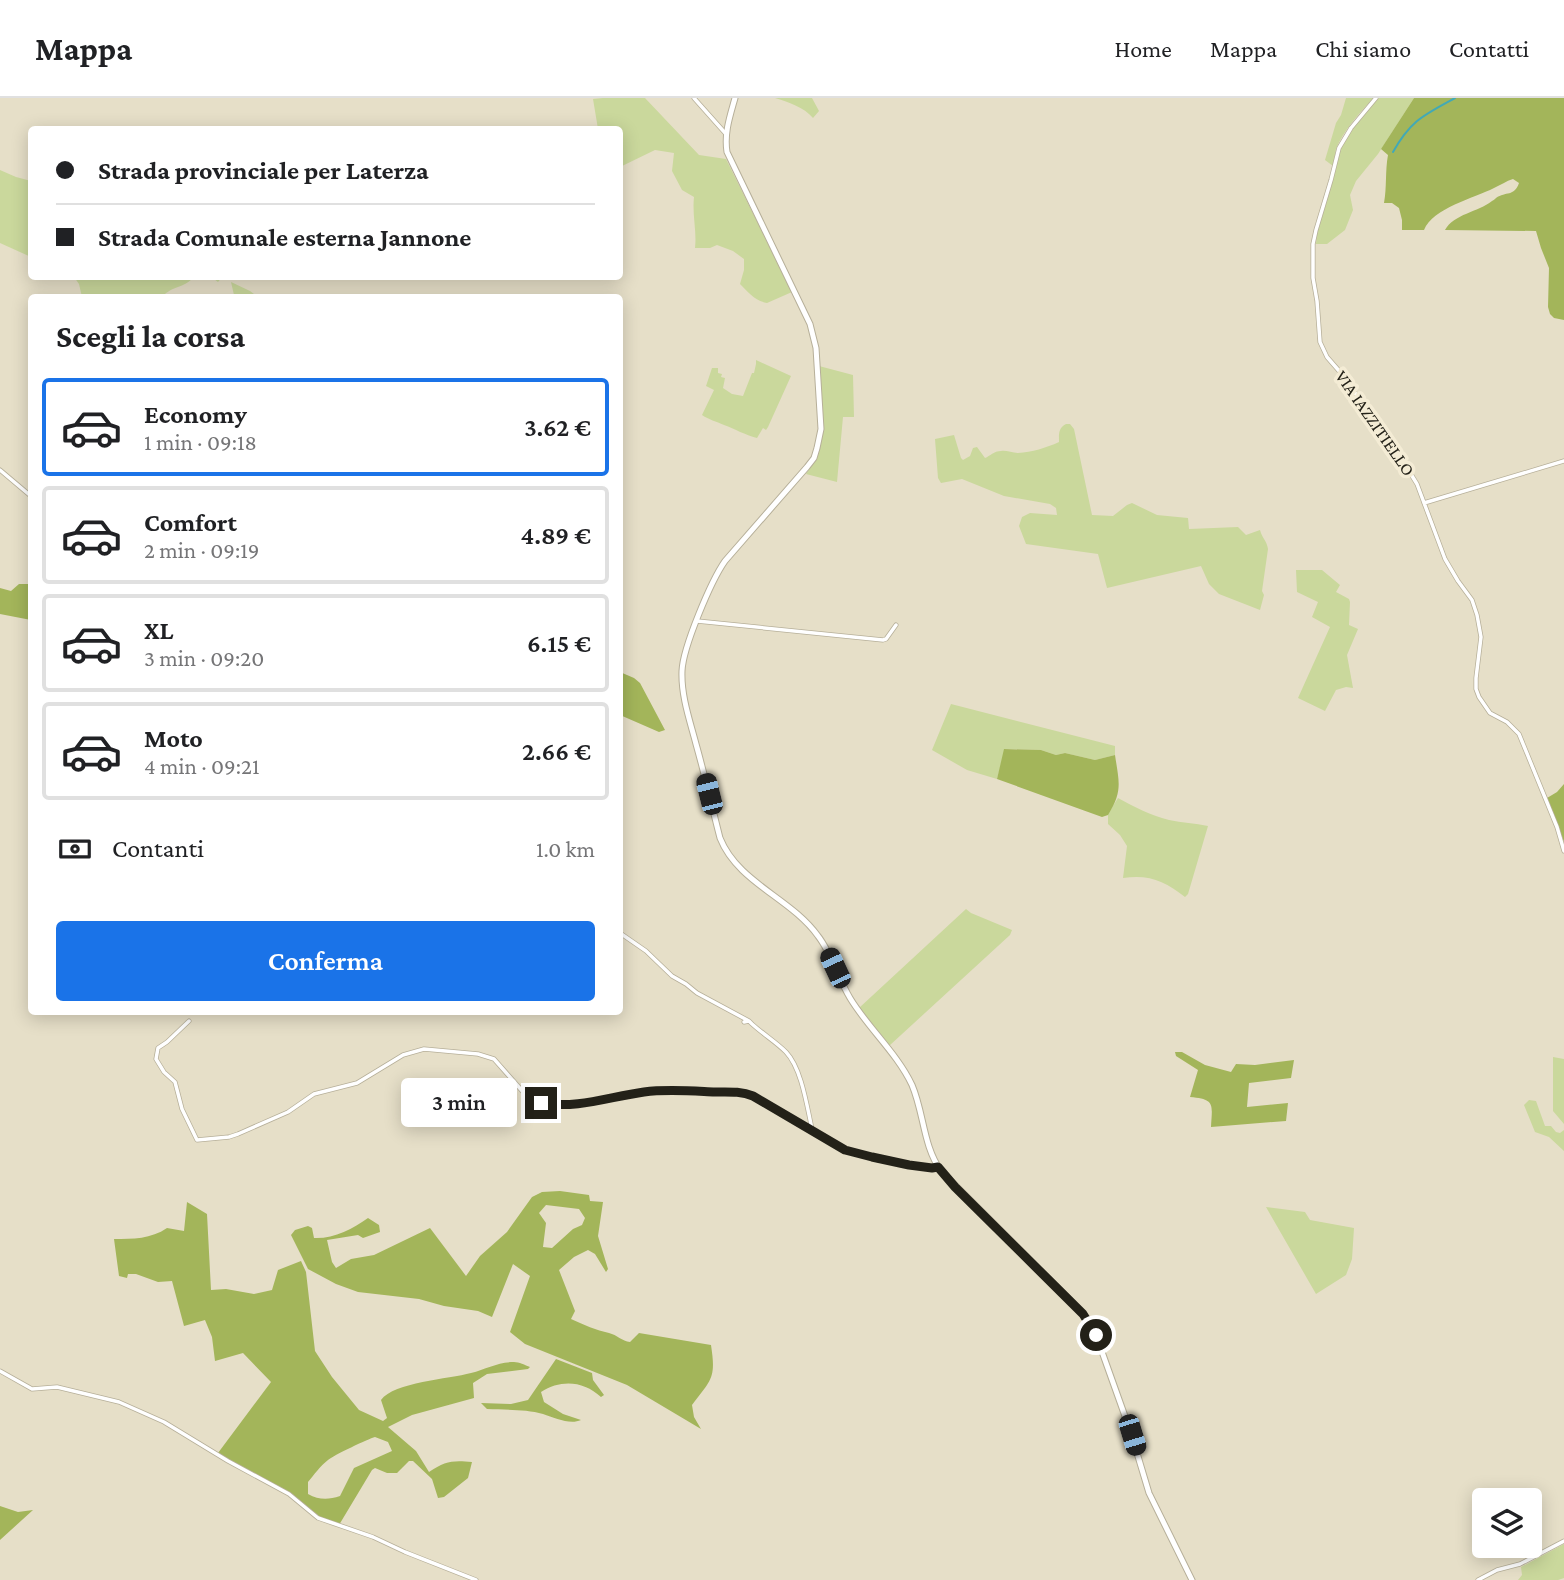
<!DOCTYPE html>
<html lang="it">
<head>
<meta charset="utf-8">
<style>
	:root { --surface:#fff; --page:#f2f2f2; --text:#202124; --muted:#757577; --line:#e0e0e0; --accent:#1a73e8 }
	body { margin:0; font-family:"Crimson Pro",serif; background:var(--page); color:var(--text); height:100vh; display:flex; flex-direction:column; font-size:26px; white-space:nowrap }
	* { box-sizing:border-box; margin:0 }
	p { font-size:23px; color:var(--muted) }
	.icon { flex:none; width:38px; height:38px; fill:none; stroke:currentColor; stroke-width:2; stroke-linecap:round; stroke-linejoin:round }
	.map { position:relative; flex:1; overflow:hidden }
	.panel { position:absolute; left:28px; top:196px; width:595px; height:721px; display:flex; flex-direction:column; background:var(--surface); border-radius:7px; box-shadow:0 4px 18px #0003 }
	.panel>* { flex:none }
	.top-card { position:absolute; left:28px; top:28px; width:595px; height:154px; border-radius:7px; box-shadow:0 4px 18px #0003; display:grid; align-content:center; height:154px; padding:0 28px; background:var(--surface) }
	.fabs { position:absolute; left:1472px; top:1390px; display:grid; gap:14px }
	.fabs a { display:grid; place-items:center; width:70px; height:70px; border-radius:7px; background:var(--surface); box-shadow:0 4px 18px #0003; font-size:35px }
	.end { position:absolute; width:32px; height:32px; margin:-16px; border:9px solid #232118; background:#fff; box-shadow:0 0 0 4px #fff }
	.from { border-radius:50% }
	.bubble { position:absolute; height:49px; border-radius:7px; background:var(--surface); box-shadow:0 4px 18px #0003; font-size:23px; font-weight:600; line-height:49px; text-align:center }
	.car { position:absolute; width:21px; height:42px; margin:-21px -10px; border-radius:9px; box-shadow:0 0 5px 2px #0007; background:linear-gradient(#222 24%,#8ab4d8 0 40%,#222 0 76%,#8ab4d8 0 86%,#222 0) }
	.top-card b { display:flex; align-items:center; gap:24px; height:66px; font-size:26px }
	.top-card b+b { border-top:2px solid var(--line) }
	.top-card i { width:18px; height:18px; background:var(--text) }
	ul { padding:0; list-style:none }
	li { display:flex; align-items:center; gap:21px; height:98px; margin:0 14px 10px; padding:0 14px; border:4px solid var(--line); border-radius:7px }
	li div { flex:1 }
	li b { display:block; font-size:26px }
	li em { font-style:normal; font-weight:600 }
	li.active { border-color:var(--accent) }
	li>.icon { width:63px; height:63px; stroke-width:1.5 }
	h2 { padding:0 28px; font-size:32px; line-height:84px }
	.pay { display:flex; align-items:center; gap:18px; height:77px; padding:0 28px; font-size:26px }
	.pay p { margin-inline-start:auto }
	.action { display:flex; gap:14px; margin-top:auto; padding:14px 28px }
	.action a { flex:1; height:80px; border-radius:7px; background:var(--accent); color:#fff; font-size:28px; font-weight:600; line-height:80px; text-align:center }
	header { display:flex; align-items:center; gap:42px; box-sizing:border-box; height:98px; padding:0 35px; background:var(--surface); border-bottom:2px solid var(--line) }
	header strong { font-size:33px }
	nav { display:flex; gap:38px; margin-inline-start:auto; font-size:24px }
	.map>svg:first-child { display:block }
	.green { fill:#cad89c }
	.forest { fill:#a3b55a; fill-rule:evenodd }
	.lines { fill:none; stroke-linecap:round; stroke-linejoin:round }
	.stream { stroke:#42a9b6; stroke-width:2 }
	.street-casing { stroke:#b6af99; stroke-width:5 }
	.secondary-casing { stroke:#b6af99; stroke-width:7 }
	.street { stroke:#fff; stroke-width:3.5 }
	.secondary { stroke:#fff; stroke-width:5 }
	.route { stroke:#232118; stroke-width:9 }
	.labels { text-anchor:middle; stroke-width:7; stroke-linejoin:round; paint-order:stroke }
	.street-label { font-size:18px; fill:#232118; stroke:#f4ecd5 }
</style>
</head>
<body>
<header>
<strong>Mappa</strong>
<nav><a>Home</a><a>Mappa</a><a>Chi siamo</a><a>Contatti</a></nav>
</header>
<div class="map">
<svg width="1564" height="1482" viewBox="0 0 1564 1482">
	<rect width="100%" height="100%" fill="#e6dfc8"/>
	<path class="green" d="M603,0H645L699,57L726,61L792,194L767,205C755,203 748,194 740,186L744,172V161L733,153L717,147L710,150H695C697,133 692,117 694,99L682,92L672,73L674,55L655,52L620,69V32L598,31L593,1Z
		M775,0H812L819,13L813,20C804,9 788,4 775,0Z
		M1346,0H1374C1360,14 1343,33 1336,51C1335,57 1334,63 1333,68L1325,62L1336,25L1341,17Z
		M1379,0H1414L1378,56L1356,83L1350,97L1353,112L1345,132L1327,146H1316C1317,129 1323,113 1328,97C1333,83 1334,68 1339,54C1346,34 1364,14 1379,0Z
		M0,72L16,79L31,83V159L0,145Z
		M74,179H222L218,184L214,181H192C181,191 171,188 161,200L82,199L79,186Z
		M231,184L250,193L258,199H237L234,197Z
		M756,262L791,278L768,329L766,332L763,330L757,340C745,337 735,331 724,327C716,323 709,322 702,317L714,292L706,288L712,270H718V275L722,276L721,279L725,280L723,290L732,296L743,298L752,275H754L756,266Z
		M819,268L853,277L854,319H843L837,384L806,376L818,357L823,336Z
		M1066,326H1070L1074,331L1092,417L1113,418L1127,407L1132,405L1157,417L1188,420L1189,431L1238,429L1246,437L1260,432C1262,440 1267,443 1268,451L1262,493L1264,497L1260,512L1219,496L1209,486L1201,468L1107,490L1098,456L1026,446L1019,428L1022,419L1030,415L1057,417L1056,410L1050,406L1004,398L962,381L941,385L938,380L935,341L954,337L961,360L963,362L970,358L973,350L977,349L985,360C990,358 994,353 1001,353C1006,352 1012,355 1018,355C1032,354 1046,350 1059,344C1059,337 1058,330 1066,326Z
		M1296,472H1322L1340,487L1336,494L1349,501L1350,504L1349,527L1358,531L1347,557L1353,590L1346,589L1336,592L1325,613L1298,600L1330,529L1312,519L1318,504L1297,494Z
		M951,606L1115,648V657L1095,662L1065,655L1056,657L1041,652L1005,651L997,681L967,672L932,652Z
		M1118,700C1134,709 1150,717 1169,722C1182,725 1195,725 1208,728L1188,796L1185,799C1165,783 1149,776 1123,780L1127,748L1120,737L1108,726V716Z
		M966,811L971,815L1012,832L1010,837L889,948L859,910Z
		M1553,959L1564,961V1026L1553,1013Z
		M1529,1002L1536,1003L1545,1028H1551L1556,1034L1560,1035L1564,1032V1053L1549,1039L1535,1034L1524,1007Z
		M1266,1109L1305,1114L1310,1122L1354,1130L1352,1161L1346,1177L1316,1196Z
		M1564,1446V1480L1558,1482H1518L1522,1477L1521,1469Z"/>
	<path class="forest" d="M1414,0H1564V222L1554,220L1550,216L1548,209L1549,170L1541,150L1536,133L1445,132C1454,116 1478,114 1492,103C1494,102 1495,101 1496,100C1506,93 1514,99 1519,85L1513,81C1506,83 1501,87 1494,90C1474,100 1433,110 1424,132H1402V122L1399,110L1392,105H1384C1387,89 1385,73 1388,57L1381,51Z
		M19,486H31V522L0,516V490L11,493Z
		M620,574L634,580L640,585L665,632L659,634L620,617Z
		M1004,651L1041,652L1056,657L1065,655L1095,662L1115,657C1119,684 1123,693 1108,717L1102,719L997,681Z
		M1564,686V744L1547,700L1557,694Z
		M1175,954H1182L1205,967L1231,974L1236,966L1255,967L1294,962L1291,980L1249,985L1247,1009L1288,1005L1286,1023L1211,1029C1212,1007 1216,1001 1190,999L1198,972L1176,958Z
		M560,1093L589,1097L590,1103L603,1104L598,1138L608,1171L606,1174L595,1156L588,1152L574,1159L559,1172L575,1213L571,1221C584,1227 596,1232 609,1235C617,1237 622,1243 630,1244L639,1235L711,1247C716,1280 712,1281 692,1307L694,1319L701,1331L627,1287L525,1246L510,1234L530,1178L513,1166L492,1219L478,1213L444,1208L419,1201L358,1194L336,1186L308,1171L291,1137L295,1132L308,1128L312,1130L314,1140C333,1141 353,1131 368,1120L379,1127L380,1134L363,1140L358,1137L327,1142L332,1164L336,1170L351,1161L374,1157L430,1130L466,1178L480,1158L507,1134L532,1099L542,1094ZM546,1107L579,1111L585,1120L582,1127L573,1131L552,1150L543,1149L546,1125L539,1115Z
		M187,1104L207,1116L211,1192L226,1191L254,1196L272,1192L278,1172L301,1163L306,1174L315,1253L332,1279L359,1312L383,1323L387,1320L381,1302C394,1284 449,1281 471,1275C486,1271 498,1264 514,1264C519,1264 525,1267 530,1269L528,1271L487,1276L473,1285L474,1300L412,1317L388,1329L416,1353L429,1374C445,1363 453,1362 472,1364L468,1380L444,1399L438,1400L432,1381L413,1363H409L397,1375H387L375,1370L372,1372L339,1427L315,1417L300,1403L218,1355L271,1284L243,1255L215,1263L212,1239L205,1222L184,1228L172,1183L158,1184L136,1176H128L127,1180L119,1178L114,1141C133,1141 151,1141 167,1130L184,1133ZM375,1339L388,1344L392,1353L354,1370L340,1398C328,1402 319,1402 308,1396V1384C314,1377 320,1368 328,1362C334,1357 368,1341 375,1339Z
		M556,1261L592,1275L593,1282L604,1297L601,1299C584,1283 561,1281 541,1294L544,1304L563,1316L581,1322C570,1327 555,1320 543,1316C526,1311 505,1312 487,1311L481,1305L511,1306L528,1302Z
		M0,1408L18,1414L33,1412L0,1442Z"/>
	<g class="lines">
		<path class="stream" d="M1393,54C1411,22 1424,17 1455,0"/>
		<defs>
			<path id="street" d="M694,0L726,36
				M1376,0L1351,30L1339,50L1331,82L1316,132L1313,146V180L1317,203L1320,244L1327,259L1347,282L1380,335L1401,360L1417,386L1445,461L1458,483L1472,502L1477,517L1481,539L1476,580V591L1479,599L1490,615L1507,624L1519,636L1557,729L1564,753
				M0,372L32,399
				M1424,405L1564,363
				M697,523L883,542L886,541L896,527
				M620,835L646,853L672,878L686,886L697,895L749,923
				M189,923L167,944L158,950L156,961L164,974L175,984L182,1011L197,1042L229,1039L238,1036L288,1014L314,996L357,985L403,957L424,951L478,956L494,961L524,995L541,1005L562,1007L593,1005L628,996L662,992L738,994L748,996L845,1052L892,1064L932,1070L938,1069
				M744,924L749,923L752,926C763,936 776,944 786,954C802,971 807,1009 812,1031
				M0,1273L32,1291L57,1289L119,1304L164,1324L228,1363L289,1396L318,1420L373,1439L405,1454L476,1482
				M1478,1482L1497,1472L1520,1466L1564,1443"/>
			<path id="secondary" d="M735,0C730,18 724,35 727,54L810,226L816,250L821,331L817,350L814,360L807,369L725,463C711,483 683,549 682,573C681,598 690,623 696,646C705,678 712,709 720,740C738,785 791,800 818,838C832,856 838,880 850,900C868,930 897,955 912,987C924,1015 923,1048 941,1073L1070,1202L1086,1220L1096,1237L1131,1335L1149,1395L1192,1482"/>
		</defs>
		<use href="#street" class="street-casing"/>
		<use href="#secondary" class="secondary-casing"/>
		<use href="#street" class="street"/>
		<use href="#secondary" class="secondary"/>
	</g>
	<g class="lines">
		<path class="route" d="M541,1005C578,1011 608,999 644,994C667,991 692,993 715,994C728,994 741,993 753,998L845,1052L872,1059L909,1067L932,1070L938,1069L955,1089L1083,1216L1096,1237"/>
	</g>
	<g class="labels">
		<g class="street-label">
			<text transform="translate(1375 325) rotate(55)" y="6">VIA IAZZITIELLO</text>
		</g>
	</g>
</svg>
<div class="fabs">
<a><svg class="icon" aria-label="layers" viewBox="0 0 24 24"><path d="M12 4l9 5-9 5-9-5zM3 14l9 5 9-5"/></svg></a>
</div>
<i class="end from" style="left:1096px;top:1237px"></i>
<i class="end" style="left:541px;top:1005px"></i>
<div class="bubble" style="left:401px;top:980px;width:116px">3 min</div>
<i class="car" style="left:709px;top:696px;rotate:346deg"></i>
<i class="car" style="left:835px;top:870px;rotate:335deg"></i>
<i class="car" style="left:1132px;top:1337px;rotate:163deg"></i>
<div class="top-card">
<b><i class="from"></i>Strada provinciale per Laterza</b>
<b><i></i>Strada Comunale esterna Jannone</b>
</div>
<section class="panel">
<h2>Scegli la corsa</h2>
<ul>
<li class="active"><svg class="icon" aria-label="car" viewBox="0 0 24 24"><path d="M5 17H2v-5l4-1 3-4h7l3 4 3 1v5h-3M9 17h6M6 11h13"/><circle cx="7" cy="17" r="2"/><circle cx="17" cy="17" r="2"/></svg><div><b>Economy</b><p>1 min · 09:18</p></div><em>3.62 €</em></li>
<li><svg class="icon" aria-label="car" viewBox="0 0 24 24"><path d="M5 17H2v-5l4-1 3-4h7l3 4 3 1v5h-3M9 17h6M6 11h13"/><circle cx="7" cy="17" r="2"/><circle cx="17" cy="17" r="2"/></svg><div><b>Comfort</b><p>2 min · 09:19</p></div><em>4.89 €</em></li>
<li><svg class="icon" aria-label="car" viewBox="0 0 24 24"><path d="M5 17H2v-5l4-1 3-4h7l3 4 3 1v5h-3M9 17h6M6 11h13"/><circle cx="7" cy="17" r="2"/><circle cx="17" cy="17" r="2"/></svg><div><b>XL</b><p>3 min · 09:20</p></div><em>6.15 €</em></li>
<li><svg class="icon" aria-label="car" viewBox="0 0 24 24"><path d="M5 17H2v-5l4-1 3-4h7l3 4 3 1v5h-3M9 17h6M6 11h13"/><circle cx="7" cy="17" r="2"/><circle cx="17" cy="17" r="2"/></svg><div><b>Moto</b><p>4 min · 09:21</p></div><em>2.66 €</em></li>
</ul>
<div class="pay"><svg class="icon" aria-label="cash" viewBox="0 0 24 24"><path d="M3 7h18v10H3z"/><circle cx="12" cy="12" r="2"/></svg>Contanti<p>1.0 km</p></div>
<div class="action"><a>Conferma</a></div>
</section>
</div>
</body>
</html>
